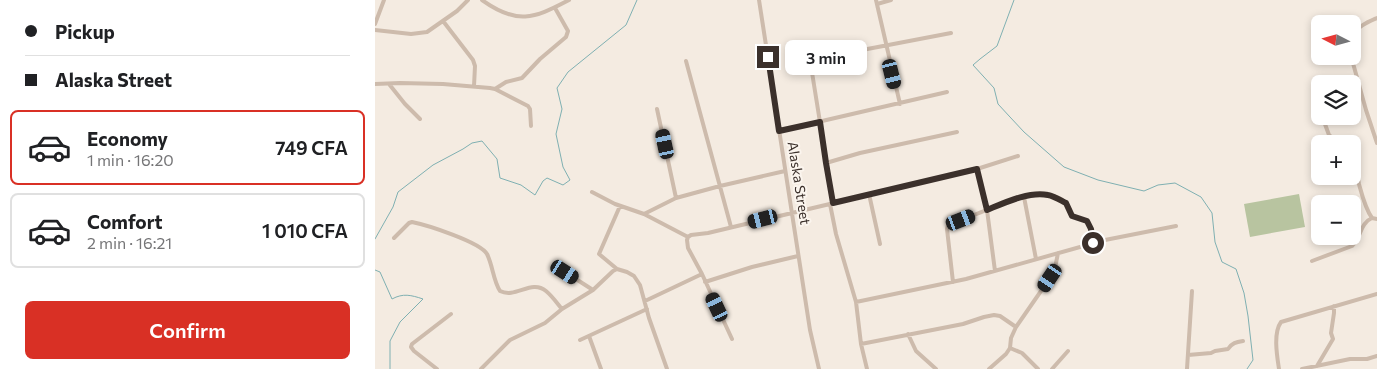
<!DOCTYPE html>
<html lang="en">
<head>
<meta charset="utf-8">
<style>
	:root { --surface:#fff; --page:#f6f6f6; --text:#202124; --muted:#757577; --line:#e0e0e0; --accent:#d93025 }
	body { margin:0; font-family:Commissioner,sans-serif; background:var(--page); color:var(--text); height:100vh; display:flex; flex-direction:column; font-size:19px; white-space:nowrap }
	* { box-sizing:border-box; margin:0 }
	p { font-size:16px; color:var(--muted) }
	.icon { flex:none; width:28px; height:28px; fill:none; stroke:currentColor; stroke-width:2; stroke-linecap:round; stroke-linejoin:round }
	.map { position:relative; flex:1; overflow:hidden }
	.side { display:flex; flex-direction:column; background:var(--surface); width:375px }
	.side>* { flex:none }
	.top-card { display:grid; align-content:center; height:110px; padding:0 25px; background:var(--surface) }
	.needle { width:32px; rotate:276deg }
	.fabs { position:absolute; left:936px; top:15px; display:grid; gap:10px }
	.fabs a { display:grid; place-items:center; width:50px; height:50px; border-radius:8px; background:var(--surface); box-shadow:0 2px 8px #0003; font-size:25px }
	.end { position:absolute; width:22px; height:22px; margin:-11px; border:6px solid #3b302b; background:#fff; box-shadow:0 0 0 2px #fff }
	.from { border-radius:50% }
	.bubble { position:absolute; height:35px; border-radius:8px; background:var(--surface); box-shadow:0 2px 8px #0003; font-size:16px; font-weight:600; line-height:35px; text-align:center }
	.car { position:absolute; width:15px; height:30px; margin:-15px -8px; border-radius:6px; box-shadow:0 0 4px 1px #0007; background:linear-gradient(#222 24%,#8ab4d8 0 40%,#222 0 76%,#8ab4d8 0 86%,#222 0) }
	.top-card b { display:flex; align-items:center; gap:18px; height:48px; font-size:19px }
	.top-card b+b { border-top:1px solid var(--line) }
	.top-card i { width:12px; height:12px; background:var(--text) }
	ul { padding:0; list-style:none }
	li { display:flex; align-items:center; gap:15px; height:75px; margin:0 10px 8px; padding:0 15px; border:2px solid var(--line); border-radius:8px }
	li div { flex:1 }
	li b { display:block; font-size:19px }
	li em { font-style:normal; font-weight:600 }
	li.current { border-color:var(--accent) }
	li>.icon { width:45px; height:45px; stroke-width:1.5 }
	.button { display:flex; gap:10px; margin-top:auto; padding:10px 25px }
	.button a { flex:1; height:58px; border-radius:8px; background:var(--accent); color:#fff; font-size:20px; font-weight:600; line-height:58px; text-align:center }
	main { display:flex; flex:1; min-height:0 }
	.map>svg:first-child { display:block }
	.pitch { fill:#b8c4a0 }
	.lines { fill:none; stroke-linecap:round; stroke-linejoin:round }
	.stream { stroke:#7fb0b2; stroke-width:1 }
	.street { stroke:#cdbbac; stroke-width:4 }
	.route { stroke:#3b302b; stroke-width:6 }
	.labels { text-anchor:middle; stroke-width:4; stroke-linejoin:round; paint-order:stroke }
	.street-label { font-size:14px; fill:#3b302b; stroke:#fbf5ee }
</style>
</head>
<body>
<main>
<section class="side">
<div class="top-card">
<b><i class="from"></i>Pickup</b>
<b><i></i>Alaska Street</b>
</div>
<ul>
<li class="current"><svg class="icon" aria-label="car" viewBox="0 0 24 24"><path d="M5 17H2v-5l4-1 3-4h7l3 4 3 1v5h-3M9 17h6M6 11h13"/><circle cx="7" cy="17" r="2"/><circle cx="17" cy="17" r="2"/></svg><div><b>Economy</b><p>1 min · 16:20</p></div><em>749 CFA</em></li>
<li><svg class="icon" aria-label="car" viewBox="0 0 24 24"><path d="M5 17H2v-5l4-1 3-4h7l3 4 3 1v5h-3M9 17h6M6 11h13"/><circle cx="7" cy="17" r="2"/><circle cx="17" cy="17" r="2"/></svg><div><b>Comfort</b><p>2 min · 16:21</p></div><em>1 010 CFA</em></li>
</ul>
<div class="button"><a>Confirm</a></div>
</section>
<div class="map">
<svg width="1002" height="369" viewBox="0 0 1002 369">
	<rect width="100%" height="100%" fill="#f4ebe1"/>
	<path class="pitch" d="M924,194L930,227L875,237L869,204Z"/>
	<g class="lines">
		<path class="stream" d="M639,0L622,46L605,59L598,65L619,88L623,104L635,117L649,132L689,167L723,180L769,191L783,185L800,183L826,197L837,213L840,242L847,262L861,269L869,293L873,316L878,360L872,369
			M0,239L18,207L23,192L58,165L88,149L97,143L107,141L122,159L125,178L146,185L160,195L168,181L172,178L188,185L195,180L188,167L181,134L187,109L182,88L193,72L251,25L262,0
			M0,270L5,272L17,299C28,293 36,295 48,299L25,322L15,341V369"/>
		<path class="street" d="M107,0C142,25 158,19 194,0
			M384,0L435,330L444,369
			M501,0L525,104
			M502,4L516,0
			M68,21L98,60L100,66L99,86
			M0,24L9,0
			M0,30L36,34L52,32L82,11L93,0
			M978,35C983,26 993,22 1002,18
			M976,56L991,110L1002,143
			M311,61L356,227
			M0,84L25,83L68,84L115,88L120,89L153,106L155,109L156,126
			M14,84L30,104L45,119
			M120,89L131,82L147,78L165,59L191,37L193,31L180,8
			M282,109L301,198
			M947,116L954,135L965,144
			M404,131L572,92
			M978,160C983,168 982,175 984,184C987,195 990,208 997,218
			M451,163L485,153L582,132
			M602,169L612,210L620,271
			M217,192L240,204L269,214L313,237L316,235L333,233L602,169L643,156
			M494,194L505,244
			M649,197L661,259
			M458,203L435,60L576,33
			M455,204L461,234L481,302L591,279L730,240L801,226
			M269,214L301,198L345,186L410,171
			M313,237L312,240L313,248L327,274L357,339
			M19,238L34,223L37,222C52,225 105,242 112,254C118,266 118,280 125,291C141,299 156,279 171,291C177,296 182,303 187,309
			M937,261L977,246C986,238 985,223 997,218L1002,219
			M242,269L224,254L245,206
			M190,272L218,290
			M330,282L377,267L423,256
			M578,282L572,229L573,225C585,220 597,216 609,211C631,202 668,184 690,202C694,206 695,212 697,216L712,221L716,229L718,243
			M270,301L327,274
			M481,302L486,344
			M533,334L541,351L561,369
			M214,336L226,369
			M205,340L272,309
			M635,348L647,353L663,369
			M813,355L836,353L840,351L853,349C857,343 861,342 868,341
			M942,366L958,339L956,333L959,313V306
			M62,369L39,351L36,347L37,344L76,314
			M106,369L135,340L170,323L187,309L218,290L238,271L242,269L252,272L259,276L265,285L274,318L292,369
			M492,369L486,344L588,324L609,317L619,315L625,316L641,327
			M614,369L631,354L635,348L636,338L641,327L675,278L680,268L683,253
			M677,369L693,351
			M812,369L817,291
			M904,369C902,356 898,333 906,322L1002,294
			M927,369L975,359H992L1002,356"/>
	</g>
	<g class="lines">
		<path class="route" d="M393,57L404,131L445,122L451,163L458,203L602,169L612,210C629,203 654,191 673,195C679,196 685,200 691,203L697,216L712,221L716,229L718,243"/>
	</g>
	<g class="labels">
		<g class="street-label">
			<text transform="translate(424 183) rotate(81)" y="5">Alaska Street</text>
		</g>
	</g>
</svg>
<div class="fabs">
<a><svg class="needle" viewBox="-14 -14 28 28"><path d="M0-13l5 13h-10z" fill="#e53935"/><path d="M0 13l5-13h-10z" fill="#757577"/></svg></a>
<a><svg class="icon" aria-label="layers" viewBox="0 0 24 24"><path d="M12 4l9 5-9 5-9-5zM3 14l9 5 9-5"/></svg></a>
<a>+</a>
<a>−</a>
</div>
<i class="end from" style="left:718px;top:243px"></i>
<i class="end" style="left:393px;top:57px"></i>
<div class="bubble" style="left:410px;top:40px;width:82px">3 min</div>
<i class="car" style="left:517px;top:74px;rotate:166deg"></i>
<i class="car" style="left:290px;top:144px;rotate:348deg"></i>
<i class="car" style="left:388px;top:219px;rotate:256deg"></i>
<i class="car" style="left:586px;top:220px;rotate:69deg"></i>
<i class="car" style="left:190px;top:272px;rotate:123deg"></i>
<i class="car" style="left:675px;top:278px;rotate:214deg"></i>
<i class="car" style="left:342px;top:307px;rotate:335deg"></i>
</div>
</main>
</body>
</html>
